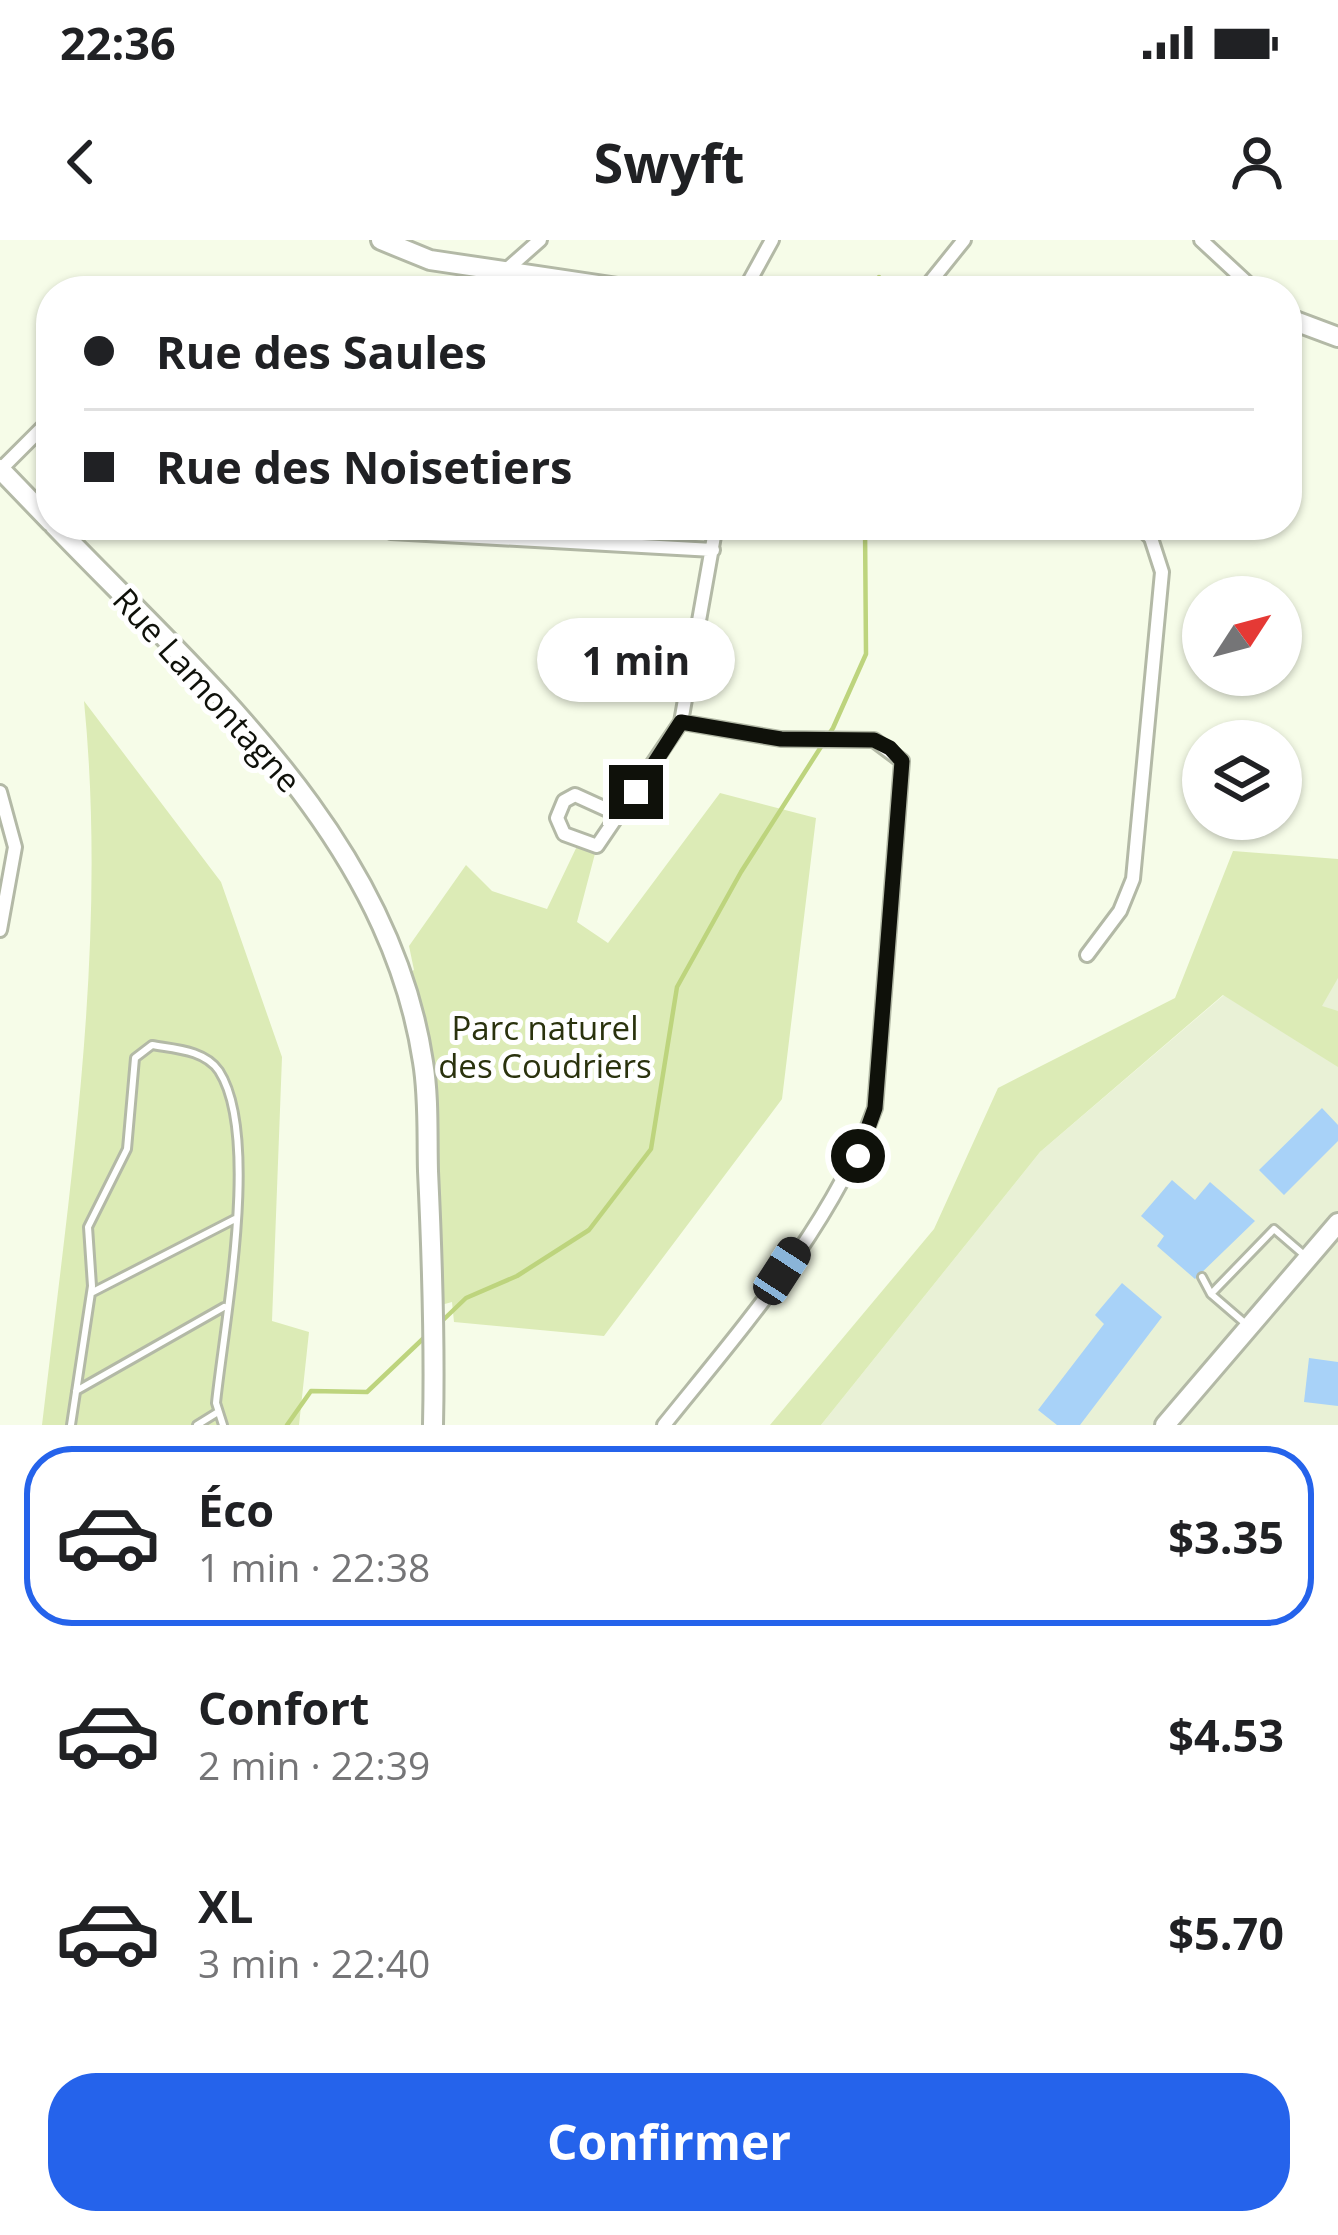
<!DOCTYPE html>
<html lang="fr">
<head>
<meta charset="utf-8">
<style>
	:root { --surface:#fff; --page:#f6f6f6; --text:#202124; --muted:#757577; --line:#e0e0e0; --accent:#2563eb }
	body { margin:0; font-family:"Open Sans",sans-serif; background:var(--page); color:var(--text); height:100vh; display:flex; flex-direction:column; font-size:45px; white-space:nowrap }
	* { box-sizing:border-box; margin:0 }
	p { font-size:39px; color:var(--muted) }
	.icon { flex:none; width:66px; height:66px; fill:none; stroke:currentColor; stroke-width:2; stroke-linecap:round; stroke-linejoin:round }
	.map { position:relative; height:1185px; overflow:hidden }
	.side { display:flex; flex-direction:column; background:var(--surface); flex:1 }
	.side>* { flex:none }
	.top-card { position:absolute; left:36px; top:36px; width:1266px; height:264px; border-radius:48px; box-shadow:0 3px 9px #0004; display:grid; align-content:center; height:264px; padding:0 48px; background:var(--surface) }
	.needle { width:78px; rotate:54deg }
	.buttons { position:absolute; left:1182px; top:336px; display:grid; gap:24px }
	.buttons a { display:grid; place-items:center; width:120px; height:120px; border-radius:50%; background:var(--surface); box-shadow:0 3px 9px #0004; font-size:60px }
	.end { position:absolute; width:54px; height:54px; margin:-27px; border:15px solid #0f110a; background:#fff; box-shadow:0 0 0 6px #fff }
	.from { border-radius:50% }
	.bubble { position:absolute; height:84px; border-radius:42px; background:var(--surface); box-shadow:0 3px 9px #0004; font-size:39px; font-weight:700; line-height:84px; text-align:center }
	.car { position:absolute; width:36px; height:72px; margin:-36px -18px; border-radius:15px; box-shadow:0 0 9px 3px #0007; background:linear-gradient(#222 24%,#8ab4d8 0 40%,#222 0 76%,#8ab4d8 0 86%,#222 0) }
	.top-card b { display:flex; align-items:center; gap:42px; height:114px; font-size:45px }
	.top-card b+b { border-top:3px solid var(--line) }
	.top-card i { width:30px; height:30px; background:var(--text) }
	ul { padding:21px 0 0; list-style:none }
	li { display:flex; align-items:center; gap:36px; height:180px; margin:0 24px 18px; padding:0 24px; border:6px solid transparent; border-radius:48px }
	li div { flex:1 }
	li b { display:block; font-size:45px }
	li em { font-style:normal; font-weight:700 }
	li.selected { border-color:var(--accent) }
	li>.icon { width:108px; height:108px; stroke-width:1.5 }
	.primary-button { display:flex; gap:24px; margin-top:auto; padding:24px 48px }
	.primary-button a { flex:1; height:138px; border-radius:48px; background:var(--accent); color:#fff; font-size:48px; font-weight:700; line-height:138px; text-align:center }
	.status { display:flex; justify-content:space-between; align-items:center; height:84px; padding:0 60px; background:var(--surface); direction:ltr }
	.status svg { height:33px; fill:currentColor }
	header { display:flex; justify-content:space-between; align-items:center; height:156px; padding:0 48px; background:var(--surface); font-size:54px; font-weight:700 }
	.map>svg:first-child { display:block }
	.built { fill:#e9f1d6 }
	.green { fill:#dcebb6 }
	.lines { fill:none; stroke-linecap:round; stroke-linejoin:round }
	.stream { stroke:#bdd47d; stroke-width:4.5 }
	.building { fill:#a8d2f8 }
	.lane-casing { stroke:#b3b9a6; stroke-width:12 }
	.street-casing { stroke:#b3b9a6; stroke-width:18 }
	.secondary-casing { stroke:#b3b9a6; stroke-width:24 }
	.lane { stroke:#fff; stroke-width:6 }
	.street { stroke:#fff; stroke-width:12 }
	.secondary { stroke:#fff; stroke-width:18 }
	.route { stroke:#0f110a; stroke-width:15 }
	.labels { text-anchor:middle; stroke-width:10; stroke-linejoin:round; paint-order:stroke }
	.street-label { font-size:33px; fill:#0f110a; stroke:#fff }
	.park-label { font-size:33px; fill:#2a320d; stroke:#fff }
</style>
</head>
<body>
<div class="status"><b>22:36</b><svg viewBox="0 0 49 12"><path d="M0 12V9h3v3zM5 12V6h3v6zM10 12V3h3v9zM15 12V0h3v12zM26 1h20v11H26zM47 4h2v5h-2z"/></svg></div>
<header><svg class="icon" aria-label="back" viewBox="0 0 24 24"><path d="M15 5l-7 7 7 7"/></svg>Swyft<svg class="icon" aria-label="person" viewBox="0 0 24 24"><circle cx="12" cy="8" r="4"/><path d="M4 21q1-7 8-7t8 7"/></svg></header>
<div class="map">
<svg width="1338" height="1185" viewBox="0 0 1338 1185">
	<rect width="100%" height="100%" fill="#f6fce8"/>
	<path class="built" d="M1338,728V1185H821L1040,912L1224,755Z"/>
	<path class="green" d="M84,461L221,642L282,817L272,1081L309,1092L299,1185H42C70,943 108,705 84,461Z
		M720,553L816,578L782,859L604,1096L454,1082L452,1062L434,1067L424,822L402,737L414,730L409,706L466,625L492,651L547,669L579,602L597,606L577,682L608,703Z
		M1233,611L1338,619V738L1322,766L1338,771V827L1223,755L1040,912L821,1185H770L934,989L998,848L1175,758Z"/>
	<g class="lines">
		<path class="stream" d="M879,51V37
			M441,1082L466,1058L517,1036L589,990L651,909L677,747L741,632L833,488L866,414L865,285
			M287,1185L311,1151L367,1152L428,1094"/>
	</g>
	<path class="building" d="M1322,868L1338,885V901L1284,955L1259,930Z
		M1172,940L1195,960L1210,942L1255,981L1195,1039L1157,1006L1164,996L1141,976Z
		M1122,1043L1162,1077L1080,1185H1057L1038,1170L1104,1084L1095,1075Z
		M1309,1118L1338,1122V1166L1304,1162Z"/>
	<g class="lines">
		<defs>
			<path id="lane" d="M1202,1037L1211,1054
				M91,1053L235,979
				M1247,1085L1211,1054L1274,989L1303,1014
				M76,1151L224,1067
				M71,1185L92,1046L88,987L127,909L135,818L152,805C175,809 205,810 219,831C261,896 224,1084 216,1163L223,1185
				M197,1185L218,1172"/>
			<path id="street" d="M1201,0L1256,51
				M505,31L540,0
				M744,51L772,0
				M923,51L964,0
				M0,230L51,179
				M381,285L391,292L713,310
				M0,552L15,607L0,690
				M619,575L575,555L564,561L557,578L564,594L597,606L681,482L716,285
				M1087,715L1120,671L1133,639L1162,332L1151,298L1138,285
				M664,1185C742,1088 832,986 875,868L902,521L874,500L781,499L681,482"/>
			<path id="secondary" d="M381,0L430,20L638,51
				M1214,51H1219
				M1287,78L1338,97
				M0,229L51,282
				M54,285C203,440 389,596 423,822C429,857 427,895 428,931C432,1016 435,1100 433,1185
				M1165,1185L1338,983"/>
		</defs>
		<use href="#lane" class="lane-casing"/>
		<use href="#street" class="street-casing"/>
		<use href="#secondary" class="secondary-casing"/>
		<use href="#lane" class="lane"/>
		<use href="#street" class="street"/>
		<use href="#secondary" class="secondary"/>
	</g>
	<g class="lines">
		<path class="route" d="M636,552L681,482L781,499L874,500L890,508L902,521L875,868L858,916"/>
	</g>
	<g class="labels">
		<g class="street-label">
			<text transform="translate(207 450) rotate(48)" y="12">Rue Lamontagne</text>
		</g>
		<g class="park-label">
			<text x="545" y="800">Parc naturel<tspan x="545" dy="38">des Coudriers</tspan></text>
		</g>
	</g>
</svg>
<div class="buttons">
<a><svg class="needle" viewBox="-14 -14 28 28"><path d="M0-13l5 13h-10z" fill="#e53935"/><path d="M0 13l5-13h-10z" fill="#757577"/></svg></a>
<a><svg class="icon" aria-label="layers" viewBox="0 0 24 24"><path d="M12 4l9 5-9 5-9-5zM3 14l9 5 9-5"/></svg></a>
</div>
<i class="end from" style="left:858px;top:916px"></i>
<i class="end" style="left:636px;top:552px"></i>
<div class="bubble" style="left:537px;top:378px;width:198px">1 min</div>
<i class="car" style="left:782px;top:1031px;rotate:33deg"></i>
<div class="top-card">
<b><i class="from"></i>Rue des Saules</b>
<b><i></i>Rue des Noisetiers</b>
</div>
</div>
<section class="side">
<ul>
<li class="selected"><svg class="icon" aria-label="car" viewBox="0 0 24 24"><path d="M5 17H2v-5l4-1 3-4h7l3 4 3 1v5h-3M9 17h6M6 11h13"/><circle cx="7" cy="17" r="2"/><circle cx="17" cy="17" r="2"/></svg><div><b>Éco</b><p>1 min · 22:38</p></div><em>$3.35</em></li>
<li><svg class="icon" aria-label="car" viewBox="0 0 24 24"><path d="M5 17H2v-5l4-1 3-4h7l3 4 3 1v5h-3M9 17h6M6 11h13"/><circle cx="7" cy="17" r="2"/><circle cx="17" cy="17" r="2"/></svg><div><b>Confort</b><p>2 min · 22:39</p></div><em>$4.53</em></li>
<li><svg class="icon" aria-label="car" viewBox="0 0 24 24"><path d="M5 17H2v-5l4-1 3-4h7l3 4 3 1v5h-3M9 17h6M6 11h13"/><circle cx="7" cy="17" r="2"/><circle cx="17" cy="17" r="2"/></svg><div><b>XL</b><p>3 min · 22:40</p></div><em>$5.70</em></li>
</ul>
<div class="primary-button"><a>Confirmer</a></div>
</section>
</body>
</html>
